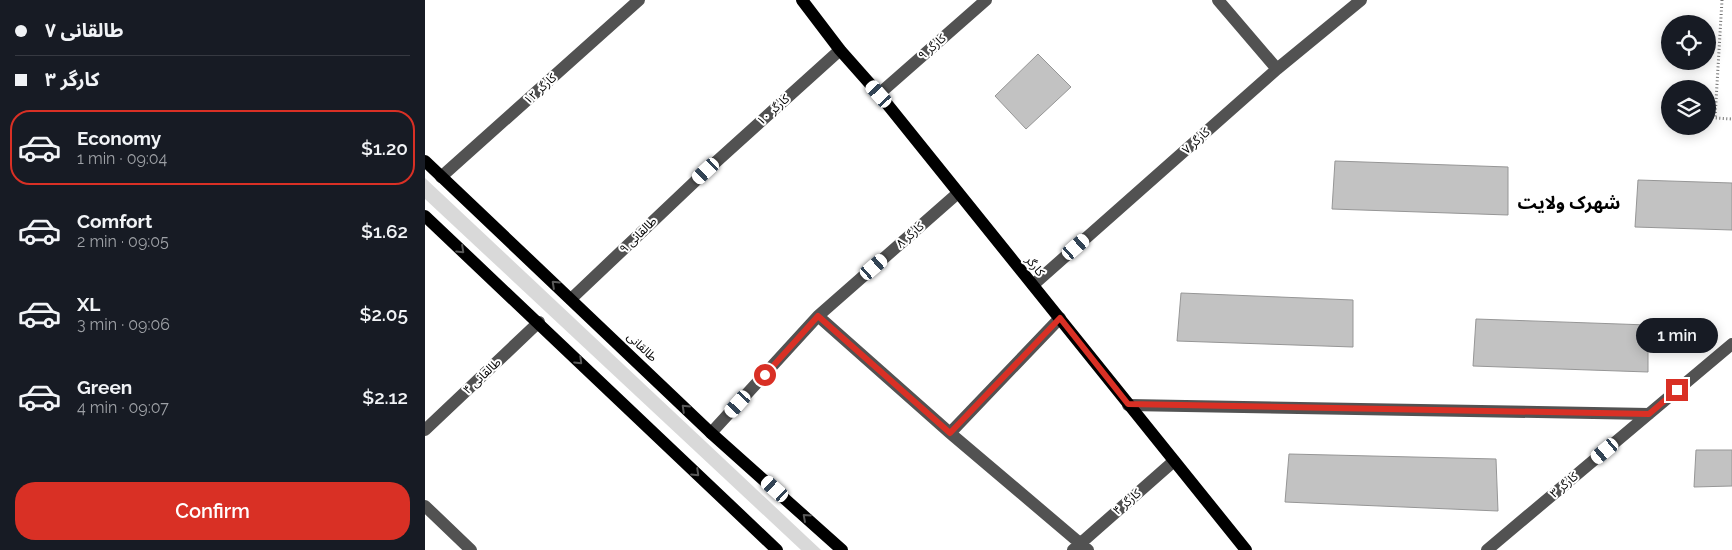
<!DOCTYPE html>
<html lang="en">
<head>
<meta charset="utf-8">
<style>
	:root { --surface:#171b24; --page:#20242c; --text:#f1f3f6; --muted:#9ea1a6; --line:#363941; --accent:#d93025 }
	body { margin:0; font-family:Raleway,"Noto Sans Arabic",sans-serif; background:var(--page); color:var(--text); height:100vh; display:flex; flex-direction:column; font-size:19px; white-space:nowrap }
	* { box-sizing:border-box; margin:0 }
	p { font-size:16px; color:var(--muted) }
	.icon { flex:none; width:28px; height:28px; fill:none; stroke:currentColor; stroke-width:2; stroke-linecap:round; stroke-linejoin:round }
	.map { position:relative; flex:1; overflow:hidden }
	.drawer { display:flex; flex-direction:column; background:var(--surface); width:425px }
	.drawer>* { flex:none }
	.banner { display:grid; align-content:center; height:110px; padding:0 15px; background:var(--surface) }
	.fabs { position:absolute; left:1236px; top:15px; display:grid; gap:10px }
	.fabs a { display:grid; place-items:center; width:55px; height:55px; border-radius:50%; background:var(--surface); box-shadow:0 2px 12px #0003; font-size:25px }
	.end { position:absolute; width:22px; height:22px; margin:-11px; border:6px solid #d93025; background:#fff; box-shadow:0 0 0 2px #fff }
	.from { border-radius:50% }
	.bubble { position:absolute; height:35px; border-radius:18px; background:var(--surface); box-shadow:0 2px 12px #0003; font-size:16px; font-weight:600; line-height:35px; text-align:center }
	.car { position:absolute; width:15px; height:30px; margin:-15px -8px; border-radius:6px; box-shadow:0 0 4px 1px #0007; background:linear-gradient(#fff 24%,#345 0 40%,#fff 0 76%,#345 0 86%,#fff 0) }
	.banner b { display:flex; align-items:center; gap:18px; height:48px; font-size:19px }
	.banner b+b { border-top:1px solid var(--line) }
	.banner i { width:12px; height:12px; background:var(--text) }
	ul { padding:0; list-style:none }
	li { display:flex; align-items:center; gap:15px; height:75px; margin:0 10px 8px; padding:0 5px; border:2px solid transparent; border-radius:20px }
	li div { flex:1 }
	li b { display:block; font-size:19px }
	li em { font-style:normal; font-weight:600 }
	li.current { border-color:var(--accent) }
	li>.icon { width:45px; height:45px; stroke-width:1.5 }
	.primary-button { display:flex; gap:10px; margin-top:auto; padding:10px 15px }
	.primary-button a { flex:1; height:58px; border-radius:20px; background:var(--accent); color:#fff; font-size:20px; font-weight:600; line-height:58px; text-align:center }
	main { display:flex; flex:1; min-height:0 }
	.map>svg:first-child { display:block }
	.green { fill:#d9d9d9 }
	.building { fill:#c2c2c2; stroke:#969696 }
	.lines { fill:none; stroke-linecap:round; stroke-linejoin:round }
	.path { stroke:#747474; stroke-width:3; stroke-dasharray:1 2.5; stroke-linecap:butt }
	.minor { stroke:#525252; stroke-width:12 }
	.major { stroke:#000; stroke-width:12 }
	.oneway { stroke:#595959 }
	.route { stroke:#d93025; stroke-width:6 }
	.labels { text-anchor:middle; stroke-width:4; stroke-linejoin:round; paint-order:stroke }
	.street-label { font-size:12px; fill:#000; stroke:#fff }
	.district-label { font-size:18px; font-weight:bold; fill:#000; stroke:#fff }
</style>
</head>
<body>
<main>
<section class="drawer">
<div class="banner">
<b><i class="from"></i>طالقانی ۷</b>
<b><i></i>کارگر ۳</b>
</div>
<ul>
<li class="current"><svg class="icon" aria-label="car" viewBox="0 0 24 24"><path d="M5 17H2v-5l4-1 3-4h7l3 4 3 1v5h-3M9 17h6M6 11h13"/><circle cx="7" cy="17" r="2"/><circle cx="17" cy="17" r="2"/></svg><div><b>Economy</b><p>1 min · 09:04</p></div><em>$1.20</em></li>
<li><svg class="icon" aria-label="car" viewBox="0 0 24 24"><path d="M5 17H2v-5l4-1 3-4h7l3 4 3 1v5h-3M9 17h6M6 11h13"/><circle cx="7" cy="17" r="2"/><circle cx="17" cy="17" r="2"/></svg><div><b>Comfort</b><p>2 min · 09:05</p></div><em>$1.62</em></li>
<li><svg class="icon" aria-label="car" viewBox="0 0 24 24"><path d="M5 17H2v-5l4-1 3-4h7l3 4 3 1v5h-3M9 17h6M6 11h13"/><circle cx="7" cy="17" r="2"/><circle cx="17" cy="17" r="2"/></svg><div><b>XL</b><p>3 min · 09:06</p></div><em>$2.05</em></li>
<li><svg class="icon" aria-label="car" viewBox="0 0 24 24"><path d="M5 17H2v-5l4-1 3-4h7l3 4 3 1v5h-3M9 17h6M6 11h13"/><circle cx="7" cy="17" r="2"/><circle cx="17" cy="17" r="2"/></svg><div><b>Green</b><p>4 min · 09:07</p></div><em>$2.12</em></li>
</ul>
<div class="primary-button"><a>Confirm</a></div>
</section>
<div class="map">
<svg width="1307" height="550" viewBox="0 0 1307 550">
	<rect width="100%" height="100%" fill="#fff"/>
	<path class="green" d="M0,178L396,550H376L0,199Z"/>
	<path class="building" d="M613,54L646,87L601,129L570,96Z
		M910,161L1083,167V215L907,209Z
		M1213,180L1307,183V230L1210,227Z
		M756,293L928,300V347L752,341Z
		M1051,319L1223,325V372L1048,366Z
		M1271,450H1307V486L1269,487Z
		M864,454L1071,459L1073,511L860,502Z"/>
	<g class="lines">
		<path class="path" d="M1297,0L1290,118L1307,119"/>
		<path class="minor" d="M793,0L852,69
			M454,94L561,0
			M16,177L214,0
			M608,285L852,69L936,0
			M146,299L281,171L415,50
			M393,316L525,433L663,550
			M703,405L1224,414
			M0,430L114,322
			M286,433L393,316L533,193
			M525,433L635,318
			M0,506L46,550
			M648,550L749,461
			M1062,550L1307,344"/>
		<path class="major" d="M377,0L415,50L454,94L821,550
			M0,161L286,433L417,550
			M0,216L352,550"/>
	</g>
	<defs><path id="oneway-chevron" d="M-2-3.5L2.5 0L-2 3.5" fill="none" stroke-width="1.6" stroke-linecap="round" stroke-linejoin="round" transform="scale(1.25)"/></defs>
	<g class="oneway">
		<use href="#oneway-chevron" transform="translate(36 250) rotate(43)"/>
		<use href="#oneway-chevron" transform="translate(130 284) rotate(-137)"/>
		<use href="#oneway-chevron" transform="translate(154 361) rotate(44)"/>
		<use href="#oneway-chevron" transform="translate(260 408) rotate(-136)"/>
		<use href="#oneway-chevron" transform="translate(271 473) rotate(44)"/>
		<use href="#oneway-chevron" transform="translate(381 517) rotate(-138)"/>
	</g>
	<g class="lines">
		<path class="route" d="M340,375L393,316L525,433L635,318L703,404L1224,414L1252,390"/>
	</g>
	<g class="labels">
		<g class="street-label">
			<text transform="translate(507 47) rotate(-41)" y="4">کارگر ۹</text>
			<text transform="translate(115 89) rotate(-42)" y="4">کارگر ۱۲</text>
			<text transform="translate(348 110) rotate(-42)" y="4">کارگر ۱۰</text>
			<text transform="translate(771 141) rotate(-42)" y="4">کارگر ۷</text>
			<text transform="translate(213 235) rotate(-44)" y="4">طالقانی ۹</text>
			<text transform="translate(485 235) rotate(-41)" y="4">کارگر ۸</text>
			<text transform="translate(610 266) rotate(51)" y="4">کارگر</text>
			<text transform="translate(217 347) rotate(44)" y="4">طالقانی</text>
			<text transform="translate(57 376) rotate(-43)" y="4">طالقانی ۴</text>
			<text transform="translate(1139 485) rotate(-40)" y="4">کارگر ۳</text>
			<text transform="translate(702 502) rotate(-41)" y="4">کارگر ۴</text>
		</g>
		<g class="district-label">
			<text x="1144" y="209">شهرک ولایت</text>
		</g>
	</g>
</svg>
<div class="fabs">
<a><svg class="icon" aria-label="locate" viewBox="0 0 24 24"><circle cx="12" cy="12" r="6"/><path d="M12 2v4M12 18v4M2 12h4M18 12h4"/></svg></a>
<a><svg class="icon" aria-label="layers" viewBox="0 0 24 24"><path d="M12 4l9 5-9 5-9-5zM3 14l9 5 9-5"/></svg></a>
</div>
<i class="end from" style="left:340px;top:375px"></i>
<i class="end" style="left:1252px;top:390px"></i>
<div class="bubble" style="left:1211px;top:318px;width:82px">1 min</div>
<i class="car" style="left:454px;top:94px;rotate:318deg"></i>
<i class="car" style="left:281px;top:171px;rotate:227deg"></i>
<i class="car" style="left:651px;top:247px;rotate:49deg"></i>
<i class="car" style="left:449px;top:267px;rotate:49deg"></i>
<i class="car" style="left:313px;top:404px;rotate:222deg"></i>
<i class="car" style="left:1180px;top:451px;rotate:230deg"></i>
<i class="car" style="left:350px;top:489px;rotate:312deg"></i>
</div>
</main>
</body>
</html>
